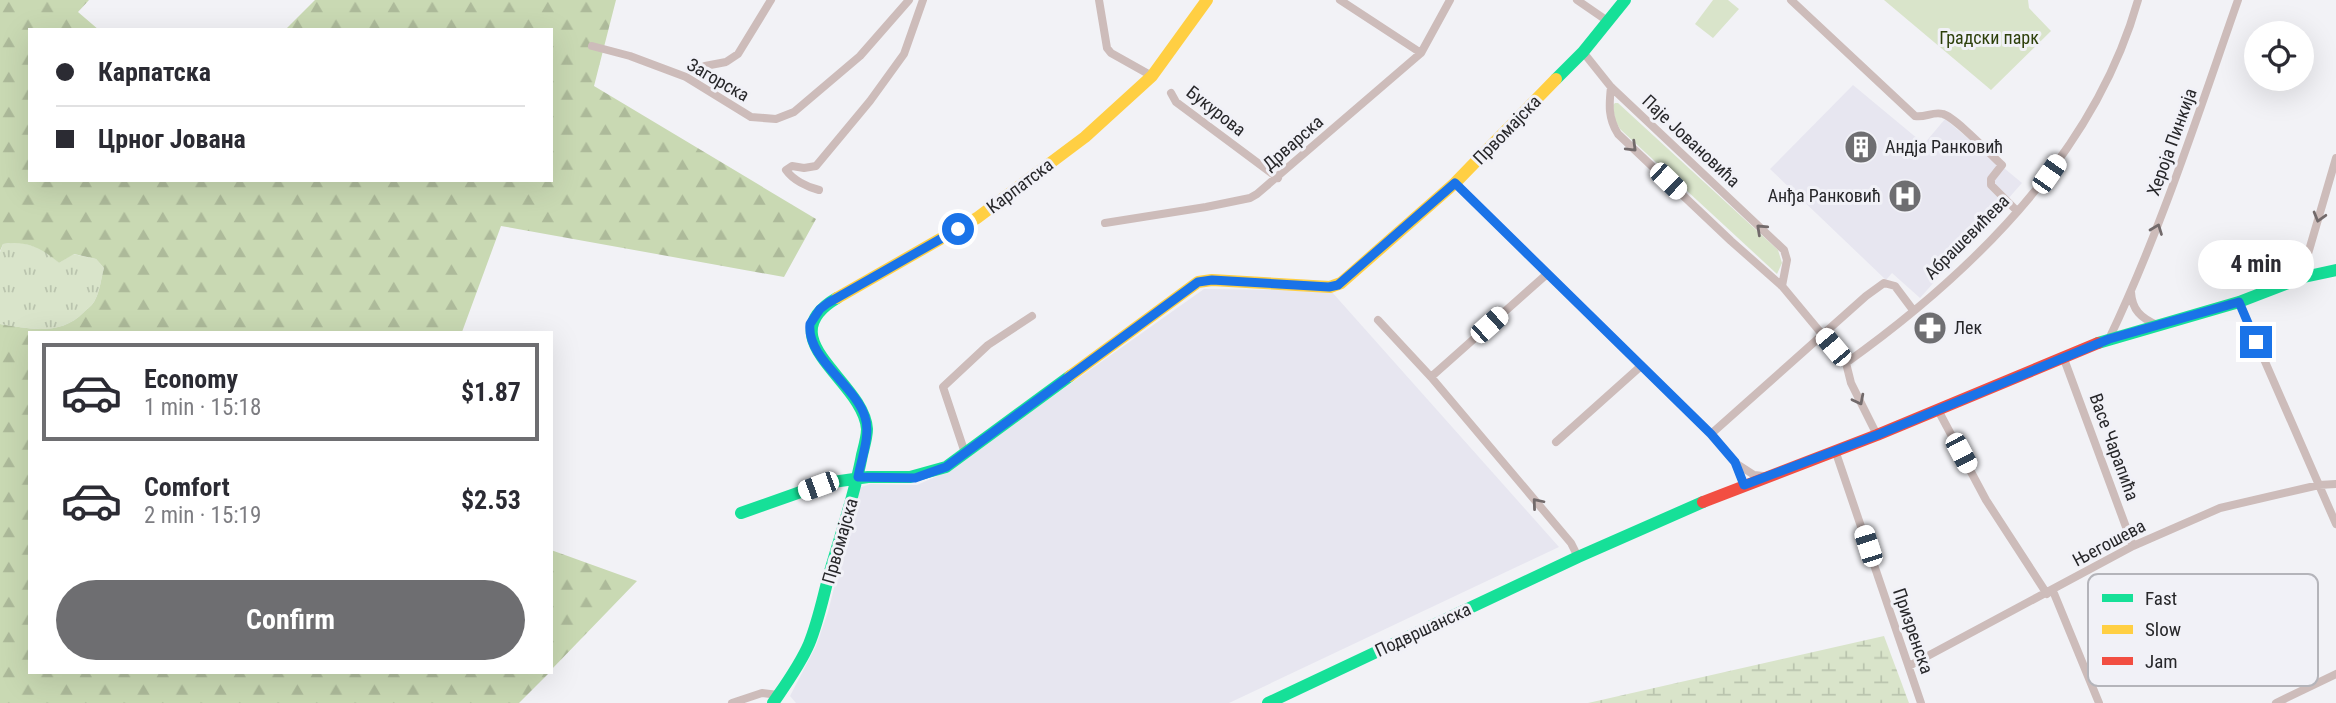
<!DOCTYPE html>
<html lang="en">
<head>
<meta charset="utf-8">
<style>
	:root { --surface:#fff; --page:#f2f2f3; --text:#2b2b33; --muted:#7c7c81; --line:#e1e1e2; --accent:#6e6e71 }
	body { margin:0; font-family:"Roboto Condensed",sans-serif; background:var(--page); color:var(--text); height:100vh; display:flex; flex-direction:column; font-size:26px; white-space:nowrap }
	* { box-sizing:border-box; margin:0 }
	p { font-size:23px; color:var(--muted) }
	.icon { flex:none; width:38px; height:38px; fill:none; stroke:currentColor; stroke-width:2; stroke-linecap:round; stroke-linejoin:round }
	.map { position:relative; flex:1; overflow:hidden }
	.sheet { position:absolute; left:28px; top:331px; width:525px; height:343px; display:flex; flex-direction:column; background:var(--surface); border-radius:0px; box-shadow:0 7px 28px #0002 }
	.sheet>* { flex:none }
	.banner { position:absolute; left:28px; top:28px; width:525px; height:154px; border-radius:0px; box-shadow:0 7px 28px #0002; display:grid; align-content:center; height:154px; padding:0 28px; background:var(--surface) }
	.tools { position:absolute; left:2244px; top:21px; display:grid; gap:14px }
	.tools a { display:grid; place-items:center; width:70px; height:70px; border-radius:50%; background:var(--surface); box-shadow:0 7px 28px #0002; font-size:35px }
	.end { position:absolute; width:32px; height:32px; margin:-16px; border:9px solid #1a73e8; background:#fff; box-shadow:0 0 0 4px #fff }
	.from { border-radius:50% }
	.bubble { position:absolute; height:49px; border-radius:24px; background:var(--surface); box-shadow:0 7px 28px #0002; font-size:23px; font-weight:700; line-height:49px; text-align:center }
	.car { position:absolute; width:21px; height:42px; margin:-21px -10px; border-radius:9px; box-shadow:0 0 5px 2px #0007; background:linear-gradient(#fff 24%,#345 0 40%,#fff 0 76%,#345 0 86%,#fff 0) }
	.banner b { display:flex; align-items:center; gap:24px; height:66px; font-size:26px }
	.banner b+b { border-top:2px solid var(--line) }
	.banner i { width:18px; height:18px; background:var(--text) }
	ul { padding:12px 0 0; list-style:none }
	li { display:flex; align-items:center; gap:21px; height:98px; margin:0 14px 10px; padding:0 14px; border:4px solid transparent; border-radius:0px }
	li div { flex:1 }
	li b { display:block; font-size:26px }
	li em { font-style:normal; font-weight:700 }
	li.selected { border-color:var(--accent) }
	li>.icon { width:63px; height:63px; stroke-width:1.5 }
	.cta { display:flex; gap:14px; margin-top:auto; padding:14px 28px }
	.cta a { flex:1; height:80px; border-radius:42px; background:var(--accent); color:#fff; font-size:28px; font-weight:700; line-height:80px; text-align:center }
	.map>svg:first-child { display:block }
	.built { fill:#e7e6f0 }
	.grass { fill:url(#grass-tufts) }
	.forest { fill:url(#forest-firs) }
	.wetland { fill:url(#wetland-marsh) }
	.park { fill:#d9e4ca }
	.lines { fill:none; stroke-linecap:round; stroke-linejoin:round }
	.street { stroke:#cdbcba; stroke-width:8 }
	.fast { stroke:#16e098; stroke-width:12 }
	.slow { stroke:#ffcf43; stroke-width:12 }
	.jam { stroke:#f24e42; stroke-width:12 }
	.oneway { stroke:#726a6b }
	.route { stroke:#1a73e8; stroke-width:9 }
	.labels { text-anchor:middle; stroke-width:6; stroke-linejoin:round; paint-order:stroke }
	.park-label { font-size:18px; fill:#2d3f0a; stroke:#f1f1f7 }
	.street-label { font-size:18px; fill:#27272a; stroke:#f1f1f7 }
	.poi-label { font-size:18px; fill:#27272a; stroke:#f1f1f7; text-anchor:start }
	.key { fill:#f1f1f7; stroke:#b4b4ba; stroke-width:2 }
	.key-label { font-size:19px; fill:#27272a }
</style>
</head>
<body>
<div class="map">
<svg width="2336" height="703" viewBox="0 0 2336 703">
	<defs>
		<pattern id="grass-tufts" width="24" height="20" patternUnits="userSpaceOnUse" patternTransform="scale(1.75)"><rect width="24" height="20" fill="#d9e4ca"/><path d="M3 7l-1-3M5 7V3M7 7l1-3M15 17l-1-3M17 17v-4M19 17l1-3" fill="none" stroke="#bac4ae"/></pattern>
		<pattern id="forest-firs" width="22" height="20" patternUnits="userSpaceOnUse" patternTransform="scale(1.75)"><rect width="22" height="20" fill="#c9d9b3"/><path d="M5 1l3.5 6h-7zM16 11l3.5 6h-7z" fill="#adba9a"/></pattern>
		<pattern id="wetland-marsh" width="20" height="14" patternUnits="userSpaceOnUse" patternTransform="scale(1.75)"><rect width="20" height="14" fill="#d9e4ca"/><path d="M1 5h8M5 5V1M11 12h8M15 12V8" fill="none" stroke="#bac4ae"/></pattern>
	</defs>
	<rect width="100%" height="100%" fill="#f2f2f6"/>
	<path class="built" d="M1853,85L1924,144L1945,119L2022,183L1920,298L1892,273L1886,280L1770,169Z
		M1204,289L1331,291L1559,547L1229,703H796L790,696L816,646L828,612L859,488L870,484L917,485L946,472Z"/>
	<path class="grass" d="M18,242L44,249L59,263L73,254L96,259L104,268C101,278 100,291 95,300C93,305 87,309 84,312C61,336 30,329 0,324V252L3,244Z"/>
	<path class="forest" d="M0,0H89L78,12L99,30H30V180H551V30H285L315,0H616L594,86L816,219L784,277L501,226L462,332H30V672H550L519,703H0V324C30,329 61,336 84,312C87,309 93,305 95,300C100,291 101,278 104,268L96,259L74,254L59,263C42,248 26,240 3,244L0,251Z
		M551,550L637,581L551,670Z"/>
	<path class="wetland" d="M1884,636L1909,703H1588Z"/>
	<path class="park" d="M1713,0H1728L1739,9L1713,38L1695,24Z
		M1884,0H2028L2029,8L2051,31L1991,90Z
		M1615,103H1618L1778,250L1782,263L1777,274L1620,129L1615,120L1613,105Z"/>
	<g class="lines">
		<path class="street" d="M1099,0L1107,48L1111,53L1152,76
			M1340,0L1421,53
			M1577,0L1609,22
			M1791,0L1915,116C1925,118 1933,111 1943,114C1955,117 1991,155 2002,165L1991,179V185L2017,211
			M592,46L630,56L686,77L751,117L776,119L794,112L860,56L909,0
			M1583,52L1611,87L1784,250L1787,260L1782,286
			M705,66L726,62L738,54L771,0
			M1611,87C1609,105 1608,118 1618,134L1731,241L1782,286L1846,363L1851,383L1877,435
			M1171,93L1176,102L1278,178
			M1455,183L1711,434L1735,462L1744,485
			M819,190C807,187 793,180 786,170L792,166L804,168L816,166L870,101L904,54L923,0
			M1105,223L1206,207L1250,198L1257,194L1421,53L1450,0
			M2304,277L2305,264L2336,158
			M2131,292C2132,310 2141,318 2157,325
			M2239,302L2336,524
			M1378,320L1431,377L1571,543L1578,557
			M2109,339C2161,230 2198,114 2238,0
			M2064,359L2133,546
			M1846,363C1972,273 2095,153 2138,0
			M1431,377L1547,274
			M1938,410L1986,500L2047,594
			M1711,434L1866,296L1884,283L1895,286L1913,310
			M1556,442L1641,366
			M1835,450L1921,703
			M965,453L943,387L988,345L1032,316
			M1737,464L1754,475L1763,476
			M2053,591L2099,703
			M1909,666L2133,546L2220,508L2319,485L2336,484
			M732,703L762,693L778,695
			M2276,703L2336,674"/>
		<path class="fast" d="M1556,79L1583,52L1625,0
			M2098,343L2239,302L2304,277L2336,270
			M741,513L826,483L868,477H910L946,467L1070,376
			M773,703C786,684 800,665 809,644C819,620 824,592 831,568C842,530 855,493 862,455C864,447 867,437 867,429C864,381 767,339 837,298
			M1268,703L1578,557L1703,502"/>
		<path class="slow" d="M837,298L977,218L1085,137L1152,76L1207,0
			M1070,376L1198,282L1212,280L1330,287L1341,283L1455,183L1556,79"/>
		<path class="jam" d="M1703,502L1877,435L2098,343"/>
	</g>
	<defs><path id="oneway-chevron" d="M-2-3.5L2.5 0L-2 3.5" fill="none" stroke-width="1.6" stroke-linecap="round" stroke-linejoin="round" transform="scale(1.75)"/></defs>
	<g class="oneway">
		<use href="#oneway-chevron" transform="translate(1632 147) rotate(44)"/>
		<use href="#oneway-chevron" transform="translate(2319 217) rotate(106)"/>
		<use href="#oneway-chevron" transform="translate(1761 229) rotate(-137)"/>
		<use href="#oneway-chevron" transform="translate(2157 229) rotate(-69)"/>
		<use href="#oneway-chevron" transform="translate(1859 400) rotate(63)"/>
		<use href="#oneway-chevron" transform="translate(1537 503) rotate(-130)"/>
	</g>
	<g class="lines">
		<path class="route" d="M958,229L828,303L820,309L810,324C806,358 856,386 865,417C871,435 861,460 858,477L915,478L946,467L1198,282L1212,280L1329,287L1338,285L1455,183L1711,434L1735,462L1744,485L1877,435L2109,339L2239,302L2256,342"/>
	</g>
	<defs>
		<symbol id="building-disc" viewBox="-11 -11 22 22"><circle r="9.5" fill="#6e6e71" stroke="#f1f1f7"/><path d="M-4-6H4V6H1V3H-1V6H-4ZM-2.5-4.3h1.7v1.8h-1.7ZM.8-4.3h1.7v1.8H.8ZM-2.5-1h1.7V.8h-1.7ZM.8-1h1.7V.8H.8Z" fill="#fff"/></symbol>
		<symbol id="hospital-disc" viewBox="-11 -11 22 22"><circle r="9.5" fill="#6e6e71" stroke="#f1f1f7"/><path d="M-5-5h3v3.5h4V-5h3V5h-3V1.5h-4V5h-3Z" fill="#fff"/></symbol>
		<symbol id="pharmacy-disc" viewBox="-11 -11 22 22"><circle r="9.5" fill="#6e6e71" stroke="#f1f1f7"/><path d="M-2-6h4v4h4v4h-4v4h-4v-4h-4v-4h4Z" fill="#fff"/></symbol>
	</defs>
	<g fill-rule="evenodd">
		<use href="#building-disc" x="1842" y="128" width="38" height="38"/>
		<use href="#hospital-disc" x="1886" y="177" width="38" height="38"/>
		<use href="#pharmacy-disc" x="1911" y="309" width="38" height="38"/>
	</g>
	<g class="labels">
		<g class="park-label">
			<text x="1989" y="44">Градски парк</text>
		</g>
		<g class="street-label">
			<text transform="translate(718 80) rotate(30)" y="6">Загорска</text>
			<text transform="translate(1216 111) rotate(38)" y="6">Букурова</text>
			<text transform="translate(1507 130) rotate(-46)" y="6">Првомајска</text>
			<text transform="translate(1691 141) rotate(43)" y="6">Паје Јовановића</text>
			<text transform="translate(2172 142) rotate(-70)" y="6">Хероја Пинкија</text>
			<text transform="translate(1293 143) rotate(-41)" y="6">Дрварска</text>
			<text transform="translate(1020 186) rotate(-37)" y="6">Карпатска</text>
			<text transform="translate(1967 237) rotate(-45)" y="6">Абрашевићева</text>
			<text transform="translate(2114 447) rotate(70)" y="6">Васе Чарапића</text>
			<text transform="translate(840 541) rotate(-74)" y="6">Првомајска</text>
			<text transform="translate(2109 543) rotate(-28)" y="6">Његошева</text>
			<text transform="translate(1423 630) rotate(-25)" y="6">Подвршанска</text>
			<text transform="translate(1913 631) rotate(71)" y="6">Призренска</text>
		</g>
		<g class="poi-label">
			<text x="1885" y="153">Андја Ранковић</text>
			<text x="1881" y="202" text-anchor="end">Анђа Ранковић</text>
			<text x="1954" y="334">Лек</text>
		</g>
	</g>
	<rect x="2088" y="574" width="230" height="112" rx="10" class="key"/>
	<rect x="2102" y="594" width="31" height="8" fill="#16e098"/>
	<rect x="2102" y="625" width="31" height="9" fill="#ffcf43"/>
	<rect x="2102" y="657" width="31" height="8" fill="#f24e42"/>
	<g class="key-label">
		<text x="2145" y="605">Fast</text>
		<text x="2145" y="636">Slow</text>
		<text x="2145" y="668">Jam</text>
	</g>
</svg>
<div class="tools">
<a><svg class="icon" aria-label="locate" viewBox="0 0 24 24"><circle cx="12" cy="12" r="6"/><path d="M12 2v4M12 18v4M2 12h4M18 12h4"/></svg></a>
</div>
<i class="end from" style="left:958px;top:229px"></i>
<i class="end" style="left:2256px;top:342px"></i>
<div class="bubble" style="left:2198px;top:240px;width:116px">4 min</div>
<i class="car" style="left:2049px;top:174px;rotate:35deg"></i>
<i class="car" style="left:1668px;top:181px;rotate:134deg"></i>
<i class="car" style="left:1489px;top:325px;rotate:48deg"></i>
<i class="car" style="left:1833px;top:347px;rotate:320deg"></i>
<i class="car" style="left:1961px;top:453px;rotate:152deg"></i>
<i class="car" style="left:818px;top:486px;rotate:250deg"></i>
<i class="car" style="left:1868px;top:546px;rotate:342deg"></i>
<div class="banner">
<b><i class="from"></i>Карпатска</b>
<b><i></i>Црног Јована</b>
</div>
<section class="sheet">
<ul>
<li class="selected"><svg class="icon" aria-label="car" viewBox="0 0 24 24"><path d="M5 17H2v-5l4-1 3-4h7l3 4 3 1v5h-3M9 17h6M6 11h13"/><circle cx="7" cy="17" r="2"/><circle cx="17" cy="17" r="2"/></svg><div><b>Economy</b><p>1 min · 15:18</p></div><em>$1.87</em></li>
<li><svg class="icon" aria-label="car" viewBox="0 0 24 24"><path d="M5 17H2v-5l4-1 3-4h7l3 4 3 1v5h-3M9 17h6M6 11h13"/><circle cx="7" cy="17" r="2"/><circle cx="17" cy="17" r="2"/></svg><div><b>Comfort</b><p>2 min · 15:19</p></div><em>$2.53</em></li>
</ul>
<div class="cta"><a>Confirm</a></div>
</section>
</div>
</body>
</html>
